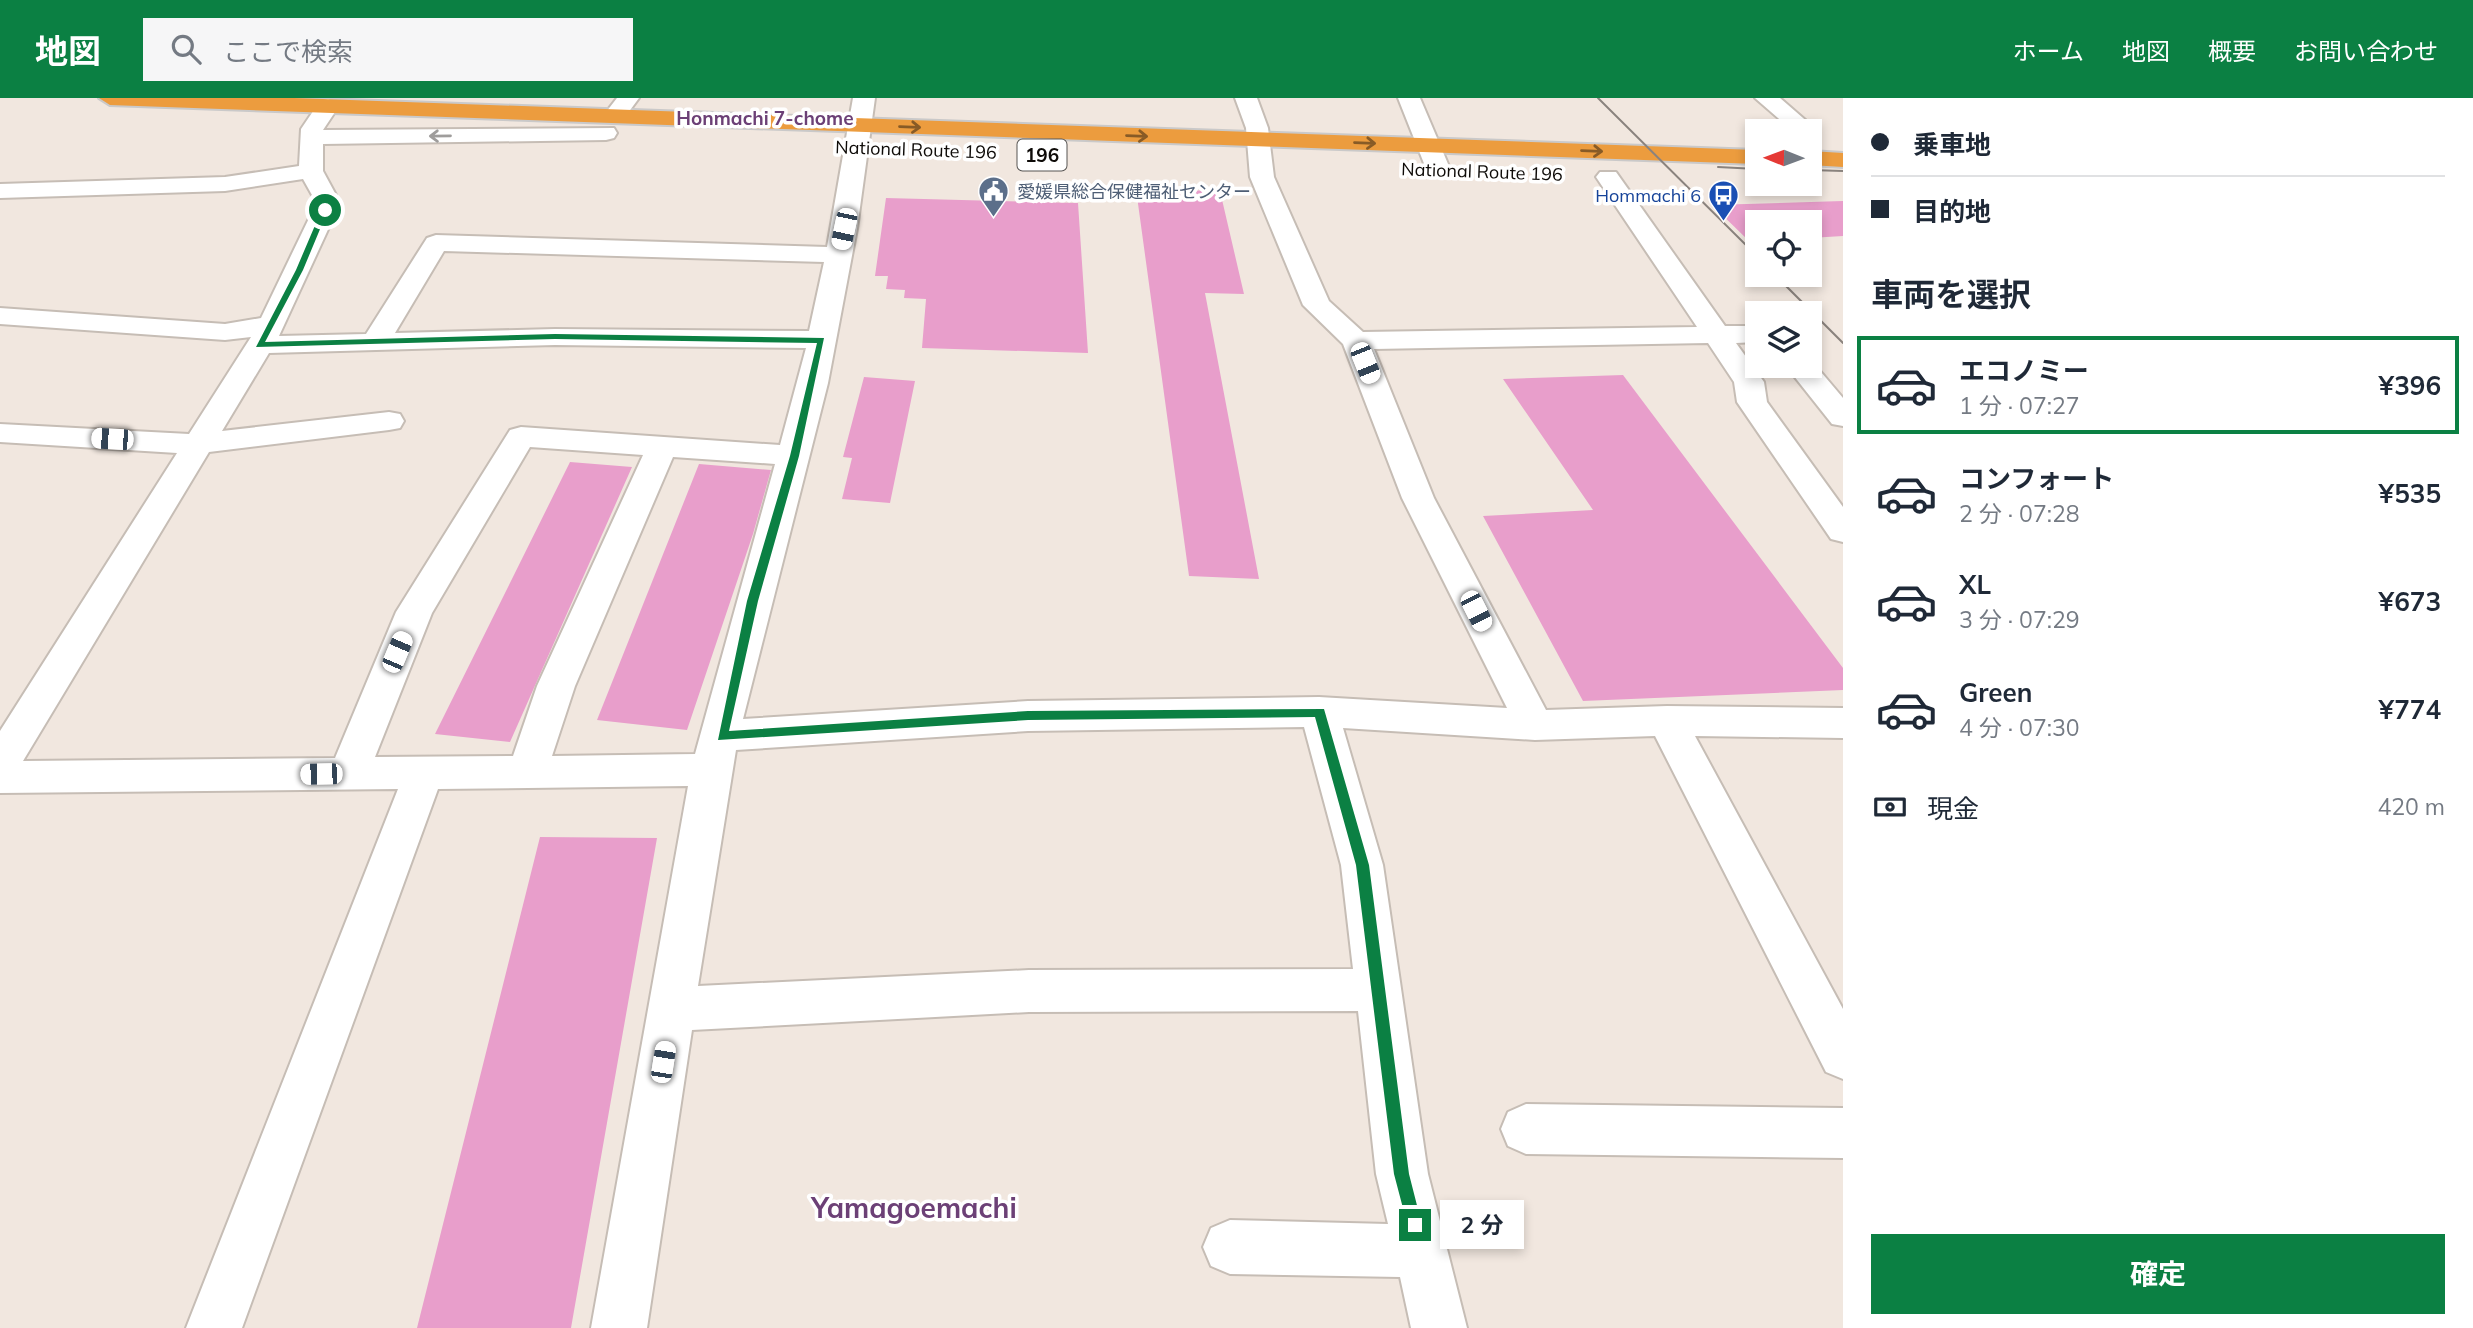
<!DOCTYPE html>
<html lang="ja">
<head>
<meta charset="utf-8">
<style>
	:root { --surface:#fff; --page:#f6f6f7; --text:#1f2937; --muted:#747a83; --line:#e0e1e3; --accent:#0b8043 }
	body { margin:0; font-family:Mulish,"Noto Sans JP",sans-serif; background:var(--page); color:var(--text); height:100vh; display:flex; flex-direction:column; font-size:26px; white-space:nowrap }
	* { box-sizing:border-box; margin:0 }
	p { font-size:23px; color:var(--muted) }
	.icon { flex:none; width:38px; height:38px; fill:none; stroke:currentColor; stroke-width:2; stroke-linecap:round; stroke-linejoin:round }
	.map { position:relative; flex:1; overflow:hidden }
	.drawer { display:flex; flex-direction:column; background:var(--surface); width:630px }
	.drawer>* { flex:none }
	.guide { display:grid; align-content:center; height:154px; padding:0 28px; background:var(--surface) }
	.needle { width:46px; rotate:271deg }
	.tools { position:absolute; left:1745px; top:21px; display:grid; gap:14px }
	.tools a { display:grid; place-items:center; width:77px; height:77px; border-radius:0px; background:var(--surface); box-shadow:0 4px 10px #0003; font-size:35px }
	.end { position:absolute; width:32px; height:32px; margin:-16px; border:9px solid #0b8043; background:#fff; box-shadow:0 0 0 4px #fff }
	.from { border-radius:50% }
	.bubble { position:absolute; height:49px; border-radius:0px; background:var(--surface); box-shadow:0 4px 10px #0003; font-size:23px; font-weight:700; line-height:49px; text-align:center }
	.car { position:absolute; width:21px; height:42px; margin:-21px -10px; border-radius:9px; box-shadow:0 0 5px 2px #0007; background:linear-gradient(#fff 24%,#345 0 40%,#fff 0 76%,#345 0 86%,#fff 0) }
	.guide b { display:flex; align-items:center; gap:24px; height:66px; font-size:26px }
	.guide b+b { border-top:2px solid var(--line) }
	.guide i { width:18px; height:18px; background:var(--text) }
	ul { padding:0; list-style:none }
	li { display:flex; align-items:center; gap:21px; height:98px; margin:0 14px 10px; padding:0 14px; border:4px solid transparent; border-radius:0px }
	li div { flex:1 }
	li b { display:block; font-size:26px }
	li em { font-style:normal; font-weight:700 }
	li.active { border-color:var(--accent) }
	li>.icon { width:63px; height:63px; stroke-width:1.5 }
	h2 { padding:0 28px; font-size:32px; line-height:84px }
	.pay { display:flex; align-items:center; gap:18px; height:77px; padding:0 28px; font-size:26px }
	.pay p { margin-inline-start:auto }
	.action { display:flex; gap:14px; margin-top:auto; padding:14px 28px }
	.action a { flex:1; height:80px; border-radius:0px; background:var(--accent); color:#fff; font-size:28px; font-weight:700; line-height:80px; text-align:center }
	header { display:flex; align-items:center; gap:42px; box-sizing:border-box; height:98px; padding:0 35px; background:var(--accent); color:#fff }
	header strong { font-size:33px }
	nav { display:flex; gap:38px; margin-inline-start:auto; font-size:24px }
	.search { width:490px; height:63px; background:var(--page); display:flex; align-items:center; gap:18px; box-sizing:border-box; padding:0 24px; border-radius:0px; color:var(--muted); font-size:26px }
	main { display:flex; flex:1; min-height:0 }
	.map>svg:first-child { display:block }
	.building { fill:#e89ecb }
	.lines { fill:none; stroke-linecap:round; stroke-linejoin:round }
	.minor-casing { stroke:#c6bdb5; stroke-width:4 }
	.trunk-casing { stroke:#cac9c9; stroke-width:4 }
	.minor { fill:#fff; fill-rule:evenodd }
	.trunk { fill:#ec9c3e; fill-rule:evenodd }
	.tram { stroke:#8a837e; stroke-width:2 }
	.oneway { stroke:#885b26 }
	.oneway2 { stroke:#9f9d9c }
	.route { fill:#0b8043 }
	.labels { text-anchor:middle; stroke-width:7; stroke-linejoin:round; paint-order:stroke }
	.far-street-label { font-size:18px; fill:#0e0b08; stroke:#fff }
	.far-service-label { font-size:18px; fill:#4e5e75; stroke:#fff; text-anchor:start }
	.far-transit-label { font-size:18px; fill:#164399; stroke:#fff; text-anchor:end }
	.far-neighbourhood-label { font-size:19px; font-weight:bold; fill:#6c4076; stroke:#fff }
	.shield { fill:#fff; stroke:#565452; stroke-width:2 }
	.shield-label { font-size:19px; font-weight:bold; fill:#0e0b08 }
	.near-quarter-label { font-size:28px; font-weight:bold; fill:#6c4076; stroke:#fff }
</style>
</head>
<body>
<header>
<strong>地図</strong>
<div class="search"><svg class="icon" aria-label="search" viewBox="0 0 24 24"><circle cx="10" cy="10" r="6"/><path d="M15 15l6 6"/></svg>ここで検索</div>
<nav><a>ホーム</a><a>地図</a><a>概要</a><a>お問い合わせ</a></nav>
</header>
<main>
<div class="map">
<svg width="1843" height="1230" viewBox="0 0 1843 1230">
	<rect width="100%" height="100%" fill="#f1e7df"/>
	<path class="building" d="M1136,91L1220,93L1244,196L1205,195L1259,481L1189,478Z
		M886,100L1078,105L1088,255L922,250L926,201L904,200L905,192L886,191L888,178H875Z
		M1843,103V138L1810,140V124H1757V144H1750L1712,107Z
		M1623,277L1843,570V592L1583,603L1483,418L1593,412L1503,281Z
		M864,279L915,283L890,405L842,401L852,360L843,359Z
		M570,364L632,369L510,644L435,636Z
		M699,366L771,372L753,436L687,632L597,622Z
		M540,739L657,740L571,1230H417Z"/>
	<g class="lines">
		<defs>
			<path id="minor" d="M617,0H639L622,23H606L603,18Z
				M853,0H875L857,131L828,285L743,621L1028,603L1319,599L1507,610L1402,400L1343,246L1303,207L1250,79L1246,30L1235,0H1257L1268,30L1274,79L1329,203L1363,234L1697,229L1596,79L1600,74H1616L1725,228H1757V244L1736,245L1764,284L1767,304L1843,409V444L1831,441L1737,304L1734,284L1708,245L1374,251L1434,400L1546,612L1667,608L1843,610V640L1695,638L1843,911V981L1826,974L1655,638L1535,642L1343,630L1383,767L1428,1076L1467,1230H1411L1400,1179L1230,1176L1211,1168L1203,1149L1211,1130L1230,1122L1388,1126L1376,1076L1358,913L1029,914L692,932L647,1230H591L688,688L438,691L242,1230H186L398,691L0,695V633L177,355L0,344V326L189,336L251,239L225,242L0,226V210L225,226L261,220L313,112L312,97L303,81L225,93L0,100V86L225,79L299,68L301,31L320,3L328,1L339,8L323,32L614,30L617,35L614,40L606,42L323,46V73L336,97L337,112L279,238L366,236L427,140L436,137L827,149ZM444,153L824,164L809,233L555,231L395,235ZM555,247L806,250L780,347L521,329L510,332L396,514L335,660L23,663L209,354L389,332L400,330L404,323L400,316L389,314L222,333L269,255ZM530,349L643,357L537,588L513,658L375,659L432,515ZM673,359L775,366L695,656L552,658L575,588ZM1304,629L1341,767L1353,871L1029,872L698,888L736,652L1028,633Z
				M1398,0H1420L1451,73L1447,78H1431L1427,73Z
				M1755,0H1780L1818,33L1810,39V33H1793Z
				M1810,261L1843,300V328L1832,326L1786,268H1810Z
				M1526,1006L1843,1010V1060L1526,1056L1508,1048L1501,1031L1508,1014Z"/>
			<path id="trunk" d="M99,0H294L1757,52V66L110,7Z
				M1810,53L1843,55V69L1810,67Z"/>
		</defs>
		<use href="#minor" class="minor-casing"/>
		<use href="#trunk" class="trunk-casing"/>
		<use href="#minor" class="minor"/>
		<use href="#trunk" class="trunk"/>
		<path class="tram" d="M1598,0L1757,158
			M1718,69L1757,71
			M1810,72L1843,73
			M1775,177L1843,245"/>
	</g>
	<defs><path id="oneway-shaft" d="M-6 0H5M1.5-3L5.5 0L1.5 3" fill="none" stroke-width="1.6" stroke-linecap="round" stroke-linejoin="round" transform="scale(1.75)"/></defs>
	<g class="oneway">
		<use href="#oneway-shaft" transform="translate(910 29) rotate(2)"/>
		<use href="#oneway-shaft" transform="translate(1137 38) rotate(2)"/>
		<use href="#oneway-shaft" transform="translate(1365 45) rotate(2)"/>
		<use href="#oneway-shaft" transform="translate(1592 53) rotate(2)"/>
	</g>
	<use class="oneway2" href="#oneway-shaft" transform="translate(440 38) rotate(179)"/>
	<path class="route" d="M322,111L328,112L303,172L265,244L555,236L824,240L799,358L758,503L729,633L1028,613L1324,611L1369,767L1409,1076L1422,1127L1420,1133H1409L1394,1076L1356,767L1315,619L1028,622L718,642L747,503L790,358L817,245L555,241L256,249L296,172Z"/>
	<defs>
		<symbol id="civic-pin" viewBox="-11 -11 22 30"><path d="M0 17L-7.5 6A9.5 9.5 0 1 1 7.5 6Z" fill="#5c6f8a" stroke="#fff"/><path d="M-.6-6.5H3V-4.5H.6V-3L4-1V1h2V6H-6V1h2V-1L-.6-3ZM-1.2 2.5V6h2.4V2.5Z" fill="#fff"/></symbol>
		<symbol id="bus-pin" viewBox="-11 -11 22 30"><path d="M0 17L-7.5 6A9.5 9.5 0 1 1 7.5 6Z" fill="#1a4fb4" stroke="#fff"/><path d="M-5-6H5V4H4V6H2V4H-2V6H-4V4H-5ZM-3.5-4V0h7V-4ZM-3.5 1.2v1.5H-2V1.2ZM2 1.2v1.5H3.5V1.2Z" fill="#fff"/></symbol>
	</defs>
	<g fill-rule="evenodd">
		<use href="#civic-pin" x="976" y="76" width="35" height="47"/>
		<use href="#bus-pin" x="1706" y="80" width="35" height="47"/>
	</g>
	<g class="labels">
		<g class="far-street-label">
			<text transform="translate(916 52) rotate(2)" y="6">National Route 196</text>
			<text transform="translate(1482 74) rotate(2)" y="6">National Route 196</text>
		</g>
		<g class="far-service-label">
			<text x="1017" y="100">愛媛県総合保健福祉センター</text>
		</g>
		<g class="far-transit-label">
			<text x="1701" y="104">Hommachi 6</text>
		</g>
		<g class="far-neighbourhood-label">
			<text x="765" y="27">Honmachi 7-chome</text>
		</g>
		<rect class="shield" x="1017.5" y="41.5" width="49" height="31" rx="5"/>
		<g class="shield-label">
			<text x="1042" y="64">196</text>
		</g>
		<g class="near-quarter-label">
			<text x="914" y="1120">Yamagoemachi</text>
		</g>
	</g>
</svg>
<div class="tools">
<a><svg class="needle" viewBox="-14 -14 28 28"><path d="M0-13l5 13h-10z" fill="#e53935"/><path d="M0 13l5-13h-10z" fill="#747a83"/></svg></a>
<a><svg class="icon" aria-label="locate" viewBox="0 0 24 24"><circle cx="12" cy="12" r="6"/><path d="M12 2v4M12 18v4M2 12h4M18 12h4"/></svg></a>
<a><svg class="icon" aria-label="layers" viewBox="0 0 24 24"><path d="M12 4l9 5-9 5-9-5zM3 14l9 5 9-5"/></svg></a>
</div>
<i class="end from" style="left:325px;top:112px"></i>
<i class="end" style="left:1415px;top:1127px"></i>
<div class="bubble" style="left:1440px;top:1102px;width:84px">2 分</div>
<i class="car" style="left:844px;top:131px;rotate:192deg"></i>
<i class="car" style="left:1365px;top:265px;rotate:158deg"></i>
<i class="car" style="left:112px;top:341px;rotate:273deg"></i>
<i class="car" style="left:1476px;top:513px;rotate:153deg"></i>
<i class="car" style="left:397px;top:554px;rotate:23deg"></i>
<i class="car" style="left:321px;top:676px;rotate:269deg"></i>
<i class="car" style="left:663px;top:964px;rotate:9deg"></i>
</div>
<section class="drawer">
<div class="guide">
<b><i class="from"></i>乗車地</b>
<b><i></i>目的地</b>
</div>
<h2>車両を選択</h2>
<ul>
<li class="active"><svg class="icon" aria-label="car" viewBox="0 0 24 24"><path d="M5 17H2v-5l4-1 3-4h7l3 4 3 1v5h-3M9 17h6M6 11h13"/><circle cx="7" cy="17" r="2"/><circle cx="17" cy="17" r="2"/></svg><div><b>エコノミー</b><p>1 分 · 07:27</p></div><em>¥396</em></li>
<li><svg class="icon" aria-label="car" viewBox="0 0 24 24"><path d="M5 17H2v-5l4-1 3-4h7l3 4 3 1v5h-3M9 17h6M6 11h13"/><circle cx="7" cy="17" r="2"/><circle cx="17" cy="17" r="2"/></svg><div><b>コンフォート</b><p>2 分 · 07:28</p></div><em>¥535</em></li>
<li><svg class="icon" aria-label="car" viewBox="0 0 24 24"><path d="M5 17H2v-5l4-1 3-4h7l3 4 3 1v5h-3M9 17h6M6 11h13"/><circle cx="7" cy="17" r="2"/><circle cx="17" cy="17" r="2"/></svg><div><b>XL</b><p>3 分 · 07:29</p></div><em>¥673</em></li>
<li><svg class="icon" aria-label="car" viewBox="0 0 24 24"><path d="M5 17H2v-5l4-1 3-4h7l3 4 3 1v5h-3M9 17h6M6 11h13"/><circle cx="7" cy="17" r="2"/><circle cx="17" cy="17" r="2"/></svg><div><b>Green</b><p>4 分 · 07:30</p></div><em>¥774</em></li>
</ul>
<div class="pay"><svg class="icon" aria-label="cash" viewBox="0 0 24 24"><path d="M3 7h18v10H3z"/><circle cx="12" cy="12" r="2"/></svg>現金<p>420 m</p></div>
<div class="action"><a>確定</a></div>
</section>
</main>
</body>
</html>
